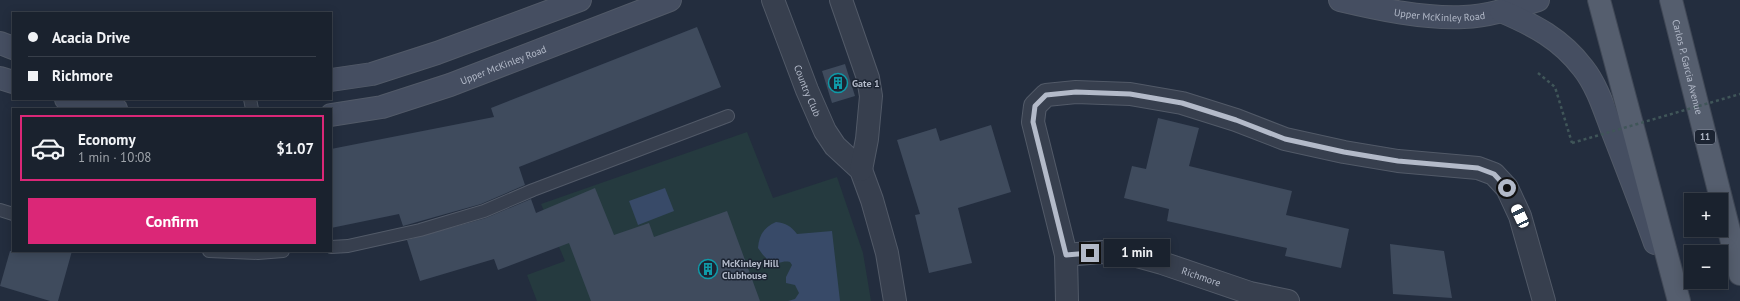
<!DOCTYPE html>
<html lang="en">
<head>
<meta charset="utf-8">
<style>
	:root { --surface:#1a222e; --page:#232a36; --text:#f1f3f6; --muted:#9fa4aa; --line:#383f4a; --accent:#db2777 }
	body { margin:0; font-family:"PT Sans",sans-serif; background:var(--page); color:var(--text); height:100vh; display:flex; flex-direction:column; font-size:15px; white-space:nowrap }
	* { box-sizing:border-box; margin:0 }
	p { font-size:13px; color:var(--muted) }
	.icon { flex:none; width:22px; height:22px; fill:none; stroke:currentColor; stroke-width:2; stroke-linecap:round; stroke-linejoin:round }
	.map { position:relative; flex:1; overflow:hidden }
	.side { position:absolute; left:12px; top:108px; width:320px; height:144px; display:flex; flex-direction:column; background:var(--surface); border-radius:0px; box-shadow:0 2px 10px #0003,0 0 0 1px var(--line) }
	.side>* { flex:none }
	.top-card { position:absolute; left:12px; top:12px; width:320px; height:88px; border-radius:0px; box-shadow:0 2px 10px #0003,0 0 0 1px var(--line); display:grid; align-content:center; height:88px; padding:0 16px; background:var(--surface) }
	.tools { position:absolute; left:1684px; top:193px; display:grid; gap:8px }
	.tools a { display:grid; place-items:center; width:44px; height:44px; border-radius:0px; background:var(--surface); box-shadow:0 2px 10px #0003,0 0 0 1px var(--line); font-size:20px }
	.end { position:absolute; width:18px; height:18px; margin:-9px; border:5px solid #b3bac9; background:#111; box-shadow:0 0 0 2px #111 }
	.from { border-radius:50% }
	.bubble { position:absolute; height:28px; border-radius:0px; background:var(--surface); box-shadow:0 2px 10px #0003,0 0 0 1px var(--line); font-size:13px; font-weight:800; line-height:28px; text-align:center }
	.car { position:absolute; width:12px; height:24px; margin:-12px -6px; border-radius:5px; box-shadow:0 0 3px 1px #0007; background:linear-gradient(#fff 24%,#345 0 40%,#fff 0 76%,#345 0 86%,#fff 0) }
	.top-card b { display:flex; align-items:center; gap:14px; height:38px; font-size:15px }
	.top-card b+b { border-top:1px solid var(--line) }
	.top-card i { width:10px; height:10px; background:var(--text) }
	ul { padding:7px 0 0; list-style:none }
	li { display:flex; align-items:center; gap:12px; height:66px; margin:0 8px 6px; padding:0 8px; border:2px solid transparent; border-radius:0px }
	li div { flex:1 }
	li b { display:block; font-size:15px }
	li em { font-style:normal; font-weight:800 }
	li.on { border-color:var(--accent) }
	li>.icon { width:36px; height:36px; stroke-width:1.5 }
	.primary-button { display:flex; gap:8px; margin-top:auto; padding:8px 16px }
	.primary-button a { flex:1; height:46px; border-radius:0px; background:var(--accent); color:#fff; font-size:16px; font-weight:800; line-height:46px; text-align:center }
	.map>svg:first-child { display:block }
	.green { fill:#253a3f }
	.water { fill:#384a68 }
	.building { fill:#3f4b5d }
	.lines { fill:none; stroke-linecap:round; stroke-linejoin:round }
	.lane-casing { stroke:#525a68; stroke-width:14 }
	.street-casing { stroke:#525a68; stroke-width:24 }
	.secondary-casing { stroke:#525a68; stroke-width:24 }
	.primary-casing { stroke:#404856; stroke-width:24 }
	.path { stroke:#405659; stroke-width:2.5; stroke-dasharray:3 3; stroke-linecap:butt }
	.lane { stroke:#373f4e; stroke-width:12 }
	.street { stroke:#373f4e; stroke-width:22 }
	.secondary { stroke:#454e61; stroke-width:22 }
	.primary { stroke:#555e6e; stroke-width:22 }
	.path-bridge { stroke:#405659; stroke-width:2.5; stroke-dasharray:3 3; stroke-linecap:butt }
	.route { stroke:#b3bac9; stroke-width:5 }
	.labels { text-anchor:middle; stroke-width:3; stroke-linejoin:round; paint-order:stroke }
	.shield { fill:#1c2432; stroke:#868d9c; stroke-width:1 }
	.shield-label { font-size:9px; font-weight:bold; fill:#b3bac9 }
	.street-label { font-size:10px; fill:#b3bac9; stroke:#1c2432 }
	.poi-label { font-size:10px; font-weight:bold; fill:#b3bac9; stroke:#1c2432; text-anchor:start }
</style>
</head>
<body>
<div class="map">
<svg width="1740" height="301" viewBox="0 0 1740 301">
	<rect width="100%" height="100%" fill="#232d3e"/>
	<path class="green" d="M747,132L773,198L837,177L863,253L871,301H537L527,275L565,261L541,204Z"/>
	<path class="water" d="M665,188L674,211L638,225L629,201Z
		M776,222C786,223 791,226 797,234L832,231L840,301H788L795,299L799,293L795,285L786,283V277L792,265L790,262C785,261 783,262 778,263C769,264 762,254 758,248C759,235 764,227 776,222Z"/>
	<path class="building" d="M697,27L721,87L519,167L525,185L481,204L403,226L399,214L331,228V149L494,117L491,108Z
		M845,64L855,96L832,103L822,71Z
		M1158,118L1199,128L1189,166L1292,191L1286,215L1349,229L1341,268L1285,256L1287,248L1167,221L1169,209L1124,198L1132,166L1146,169Z
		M991,125L1011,192L958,208L972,263L929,273L915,215L920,214L897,140L936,128L940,141Z
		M595,188L614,235L649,223L654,237L727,211L760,301H591L569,243L498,270L494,259L420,281L407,240L486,218L531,199L536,213Z
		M1390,244L1444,251L1452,298L1393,294Z
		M10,251H72L58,301H50L0,286Z"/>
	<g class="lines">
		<defs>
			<path id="lane" d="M250,99L252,109
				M0,210L13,214
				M331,247L348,246L420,230L484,211L533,190L728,116
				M209,251L258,253L283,251"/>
			<g id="street">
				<path id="s1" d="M773,0L807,90L825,131L835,146L861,170L872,200L887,253L895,301"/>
				<path d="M841,0L868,78L871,96L867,139L861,170"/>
				<path id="s2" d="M1066,255L1101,252L1126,253L1162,263L1250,293L1288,301"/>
				<path d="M1067,301L1066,255L1033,122L1035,106L1046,95L1076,92L1130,94L1182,103L1236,120L1285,139L1344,152L1398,161L1478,168L1494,174L1507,188L1520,216L1544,301"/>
			</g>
			<g id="secondary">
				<path id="s3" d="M1340,0C1378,9 1424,19 1464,17C1489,16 1513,8 1538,0"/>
				<path d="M1501,11C1534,25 1561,39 1583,68C1598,87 1605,112 1614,135C1628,171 1642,207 1655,243"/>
				<path d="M0,43L13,48"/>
				<path d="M0,78L13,82"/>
				<path d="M331,80L372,74L437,53L580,0"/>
				<path d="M66,99L116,109"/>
				<path id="s4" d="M331,115L382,107L450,85L670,0"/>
			</g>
			<g id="primary">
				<path d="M1599,0L1679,301"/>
				<path id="s5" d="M1671,0L1740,274"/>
			</g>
		</defs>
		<use href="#lane" class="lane-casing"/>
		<use href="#street" class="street-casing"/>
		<use href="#secondary" class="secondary-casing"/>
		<use href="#primary" class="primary-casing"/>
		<path class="path" d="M1538,73L1555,87L1572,143"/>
		<use href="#lane" class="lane"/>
		<use href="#street" class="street"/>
		<use href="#secondary" class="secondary"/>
		<use href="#primary" class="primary"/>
		<path class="path-bridge" d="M1572,143L1740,94"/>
	</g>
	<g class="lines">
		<path class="route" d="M1090,253L1066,255L1033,122L1035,106L1046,95L1076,92L1130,94L1182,103L1236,120L1285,139L1344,152L1398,161L1478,168L1494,174L1507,188"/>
	</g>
	<defs>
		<symbol id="building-ring" viewBox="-11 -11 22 22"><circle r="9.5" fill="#1c2432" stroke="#0f9aa8" stroke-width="1.5"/><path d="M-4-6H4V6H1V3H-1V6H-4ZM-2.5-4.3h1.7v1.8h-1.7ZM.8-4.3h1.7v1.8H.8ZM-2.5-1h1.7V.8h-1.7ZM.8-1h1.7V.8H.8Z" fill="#0f9aa8"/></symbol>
	</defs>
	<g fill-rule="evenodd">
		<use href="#building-ring" x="827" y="72" width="22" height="22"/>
		<use href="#building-ring" x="697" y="258" width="22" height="22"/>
	</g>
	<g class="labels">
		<rect class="shield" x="1695" y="130" width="20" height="14" rx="3"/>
		<g class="shield-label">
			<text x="1705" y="140">11</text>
		</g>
		<g class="street-label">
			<text dy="4" stroke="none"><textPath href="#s3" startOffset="101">Upper McKinley Road</textPath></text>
			<text dy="4" stroke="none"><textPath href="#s4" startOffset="180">Upper McKinley Road</textPath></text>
			<text dy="4" stroke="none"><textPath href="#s5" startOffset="69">Carlos P. Garcia Avenue</textPath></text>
			<text dy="4" stroke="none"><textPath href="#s1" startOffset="97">Country Club</textPath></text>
			<text dy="4" stroke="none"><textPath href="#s2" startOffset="139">Richmore</textPath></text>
		</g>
		<g class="poi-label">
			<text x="852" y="87">Gate 1</text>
			<text x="722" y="267">McKinley Hill<tspan x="722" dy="12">Clubhouse</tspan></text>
		</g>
	</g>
</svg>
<div class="tools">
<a>+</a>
<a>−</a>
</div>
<i class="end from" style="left:1507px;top:188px"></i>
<i class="end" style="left:1090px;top:253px"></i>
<div class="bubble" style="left:1104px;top:239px;width:66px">1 min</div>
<i class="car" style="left:1520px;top:216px;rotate:335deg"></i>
<div class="top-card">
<b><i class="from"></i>Acacia Drive</b>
<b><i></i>Richmore</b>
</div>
<section class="side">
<ul>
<li class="on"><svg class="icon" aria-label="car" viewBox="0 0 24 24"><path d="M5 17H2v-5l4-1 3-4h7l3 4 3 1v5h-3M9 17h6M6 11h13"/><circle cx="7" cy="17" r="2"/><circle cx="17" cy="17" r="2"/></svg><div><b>Economy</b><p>1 min · 10:08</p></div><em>$1.07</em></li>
</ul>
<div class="primary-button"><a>Confirm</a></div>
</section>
</div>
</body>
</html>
